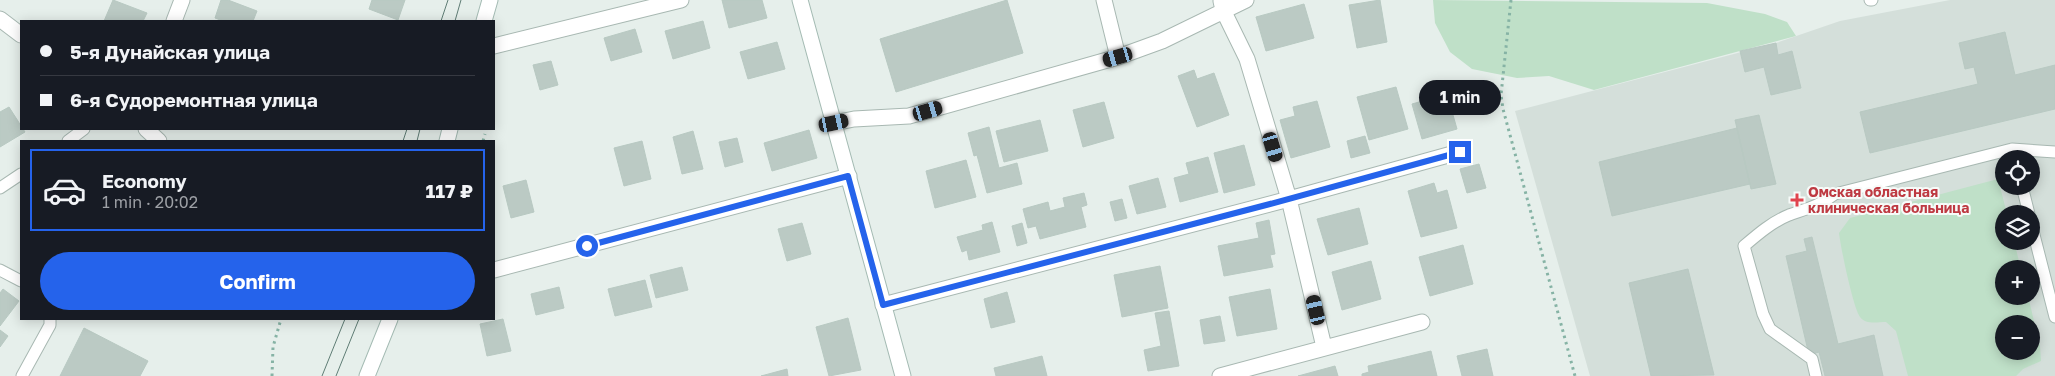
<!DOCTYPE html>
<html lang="en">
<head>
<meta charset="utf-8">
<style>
	:root { --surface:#171b24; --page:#20242c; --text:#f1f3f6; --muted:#9ea1a6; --line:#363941; --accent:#2563eb }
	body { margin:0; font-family:"Golos Text",sans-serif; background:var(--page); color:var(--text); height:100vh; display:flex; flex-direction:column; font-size:19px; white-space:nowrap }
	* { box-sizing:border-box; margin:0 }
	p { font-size:16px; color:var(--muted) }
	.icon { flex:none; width:28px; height:28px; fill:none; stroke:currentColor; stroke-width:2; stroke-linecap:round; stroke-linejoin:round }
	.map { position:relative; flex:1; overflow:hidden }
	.sheet { position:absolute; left:20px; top:140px; width:475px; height:180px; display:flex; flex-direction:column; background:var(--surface); border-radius:0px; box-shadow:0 2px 12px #0003 }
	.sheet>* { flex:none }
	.top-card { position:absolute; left:20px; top:20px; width:475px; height:110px; border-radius:0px; box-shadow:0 2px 12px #0003; display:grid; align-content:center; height:110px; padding:0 20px; background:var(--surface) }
	.controls { position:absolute; left:1995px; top:150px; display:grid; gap:10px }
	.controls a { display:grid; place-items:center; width:45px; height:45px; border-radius:50%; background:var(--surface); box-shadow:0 2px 12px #0003; font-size:25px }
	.end { position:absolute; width:22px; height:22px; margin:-11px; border:6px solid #2563eb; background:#fff; box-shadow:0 0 0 2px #fff }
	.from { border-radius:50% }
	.bubble { position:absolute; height:35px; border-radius:18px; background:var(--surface); box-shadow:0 2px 12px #0003; font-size:16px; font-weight:700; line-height:35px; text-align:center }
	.car { position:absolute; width:15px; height:30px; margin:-15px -8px; border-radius:6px; box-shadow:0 0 4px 1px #0007; background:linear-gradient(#222 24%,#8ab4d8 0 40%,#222 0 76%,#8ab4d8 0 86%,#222 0) }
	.top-card b { display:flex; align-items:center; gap:18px; height:48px; font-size:19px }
	.top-card b+b { border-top:1px solid var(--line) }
	.top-card i { width:12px; height:12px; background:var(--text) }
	ul { padding:9px 0 0; list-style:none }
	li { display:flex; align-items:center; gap:15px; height:82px; margin:0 10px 8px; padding:0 10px; border:2px solid transparent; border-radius:0px }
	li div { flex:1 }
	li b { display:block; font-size:19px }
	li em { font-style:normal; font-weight:700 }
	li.active { border-color:var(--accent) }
	li>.icon { width:45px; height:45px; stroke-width:1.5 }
	.button { display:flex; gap:10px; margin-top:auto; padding:10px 20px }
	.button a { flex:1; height:58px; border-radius:30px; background:var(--accent); color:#fff; font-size:20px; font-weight:700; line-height:58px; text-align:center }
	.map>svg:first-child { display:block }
	.built { fill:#d4dfda; fill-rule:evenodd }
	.green { fill:#bfe0c8; fill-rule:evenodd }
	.building { fill:#bbcac4; stroke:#b8c9c2 }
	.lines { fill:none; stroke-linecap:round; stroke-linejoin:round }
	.lane-casing { stroke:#a8b8b2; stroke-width:13 }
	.street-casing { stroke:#a8b8b2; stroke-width:17 }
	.secondary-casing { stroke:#a4bbb3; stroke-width:17 }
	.path { stroke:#86b3a5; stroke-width:3; stroke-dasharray:2.5 4; stroke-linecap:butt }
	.lane { stroke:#fff; stroke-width:11 }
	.street { stroke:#fff; stroke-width:15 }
	.secondary { stroke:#fff; stroke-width:15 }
	.tram { stroke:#5f7d75; stroke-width:1 }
	.route { stroke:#2563eb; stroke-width:6 }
	.health-dot { fill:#e0444e; stroke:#f7fbf9; stroke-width:2 }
	.labels { text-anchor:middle; stroke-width:4; stroke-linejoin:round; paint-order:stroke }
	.health-label { font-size:14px; font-weight:bold; fill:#be3a42; stroke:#f7fbf9; text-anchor:start }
</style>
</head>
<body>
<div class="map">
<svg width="2055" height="376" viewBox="0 0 2055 376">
	<rect width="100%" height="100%" fill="#e6efeb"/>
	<path class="built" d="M1950,0H2055V376H1590L1515,111L1776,43L1840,21ZM2004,159H2031V186H2004ZM2004,214H2031V241H2004ZM2004,269H2031V296H2004ZM2004,324H2031V351H2004Z"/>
	<path class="green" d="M1433,0L1707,3L1765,14L1787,22L1796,36L1594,90L1549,76L1517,78L1472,69L1450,52L1435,23Z
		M1998,179L2007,214H2004V241H2014L2021,269H2004V296H2028L2040,346L2041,361L2023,369L2016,376H1908L1896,331L1886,322C1877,322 1866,325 1860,317C1853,307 1841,249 1839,233L1850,218ZM2004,324H2031V351H2004Z"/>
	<path class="building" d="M113,0L147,13L143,21H104Z
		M221,0H228L257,11L253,21H223L215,18Z
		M372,0H405L398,20L369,9Z
		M722,0H762L767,18L729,28Z
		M1007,0L1023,53L896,92L880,39Z
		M1380,0L1387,42L1357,48L1349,5Z
		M1304,4L1314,38L1266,51L1256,17Z
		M703,21L710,48L673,59L665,31Z
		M635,29L642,52L611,61L604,38Z
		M2005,32L2015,75L2055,65V109L1870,153L1860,112L1978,84L1974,67L1965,69L1959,43Z
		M777,42L785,69L748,79L740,52Z
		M1776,43L1778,55L1792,51L1801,88L1771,95L1764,67L1745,72L1740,51Z
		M551,61L558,85L540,90L533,65Z
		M1194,70L1197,79L1214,73L1229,115L1197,127L1178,76Z
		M1396,87L1408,129L1369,140L1357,97Z
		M1447,94L1457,129L1422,139L1412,104Z
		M1317,101L1330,147L1291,158L1280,120L1295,116L1293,107Z
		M1104,102L1114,138L1083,147L1073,110Z
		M9,107L25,132L0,147V112Z
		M1759,115L1776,184L1751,189L1735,120Z
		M1040,120L1048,151L1004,162L996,131Z
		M989,127L999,168L1017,163L1022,184L987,193L977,155L974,156L968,133Z
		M1737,128L1750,184L1612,216L1599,162Z
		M809,130L817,158L772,171L764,143Z
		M693,131L703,169L682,174L673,137Z
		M1365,136L1370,153L1351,158L1347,141Z
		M737,138L743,162L725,167L719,142Z
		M642,141L651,179L624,186L614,148Z
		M1244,145L1255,185L1224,193L1214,153Z
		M1208,157L1218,192L1180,202L1174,178L1189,174L1186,163Z
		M966,160L976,197L935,208L926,171Z
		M1479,164L1486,188L1467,193L1460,169Z
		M1158,178L1166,207L1137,214L1129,186Z
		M526,180L534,212L511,218L503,186Z
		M1434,183L1437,193L1447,190L1457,228L1421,237L1408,191Z
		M1084,193L1087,205L1081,207L1086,227L1040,239L1036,226L1028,228L1023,209L1048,202L1050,211L1065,207L1063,198Z
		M1122,199L1127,218L1115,221L1110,202Z
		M1359,208L1368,244L1328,255L1317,219Z
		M1269,220L1275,254L1270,255L1273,267L1224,276L1218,246L1259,238L1256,223Z
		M992,222L1000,252L969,260L967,250L962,252L957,237L983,230L982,225Z
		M802,223L811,254L787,261L778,229Z
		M1022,223L1027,243L1017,246L1012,226Z
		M1812,237L1838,344L1874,335L1883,376H1825L1819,352L1809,355L1786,256L1807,251L1804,239Z
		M1463,245L1473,284L1430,296L1419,257Z
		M1371,261L1381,299L1342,310L1332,272Z
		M1160,266L1168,308L1122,317L1114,275Z
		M682,267L688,290L656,298L650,275Z
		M1688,269L1714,375L1651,376L1629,283Z
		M645,280L652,307L615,316L608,289Z
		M559,287L564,308L536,315L531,294Z
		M3,289L19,301L0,326V293Z
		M1270,289L1277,329L1237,336L1229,297Z
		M1007,292L1015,322L991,328L984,299Z
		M1169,311L1179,366L1148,371L1144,350L1161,346L1155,313Z
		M1220,316L1225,341L1204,344L1200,320Z
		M848,318L861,370L829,376L816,327Z
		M503,319L511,351L487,356L480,324Z
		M84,328L148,361L140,376H60Z
		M0,330L8,336L0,347Z
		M1487,349L1493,376H1462L1457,356Z
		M1431,351L1437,376H1362V374L1369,372L1368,366Z
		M1042,356L1047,376H996L994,368Z
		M1335,366L1338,376H1298Z
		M787,369L788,376H761Z"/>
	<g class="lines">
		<defs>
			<path id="lane" d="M1870,0H1872
				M68,141L84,129
				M2012,149L2055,152
				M2022,186L2029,214
				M0,188L21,174
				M2031,223L2055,317
				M0,270L21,281
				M22,376L50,325V319
				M1816,376L1812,359L1770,329L1763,314L1744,246C1758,234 1772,222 1789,215C1806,209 1821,205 1835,194L2012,149L2015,159"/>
			<path id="street" d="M1104,0L1118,57
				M1221,1L1223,10L1247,59L1289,199L1324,347
				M0,19L21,35
				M174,21L182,0
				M494,46L681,0
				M834,123L854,119L909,116L1118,57L1162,41L1246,0
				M146,129L159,141
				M494,270L849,176
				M883,305L1289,199L1459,152
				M1220,376L1422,322"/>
			<path id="secondary" d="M800,0L903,376
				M484,21L490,0
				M447,141L450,129
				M367,376L390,319"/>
		</defs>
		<use href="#lane" class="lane-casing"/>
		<use href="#street" class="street-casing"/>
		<use href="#secondary" class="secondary-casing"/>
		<path class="path" d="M1511,0L1501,95L1503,109L1575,376
			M483,141L485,134
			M272,376L273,347L281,319"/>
		<use href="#lane" class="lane"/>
		<use href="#street" class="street"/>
		<use href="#secondary" class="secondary"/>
		<path class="tram" d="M441,21L448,0
			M455,21L461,0
			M403,141L407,129
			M417,141L420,129
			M322,376L345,319
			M336,376L359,319"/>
	</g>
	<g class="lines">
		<path class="route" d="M587,246L848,176L883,305L1270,204L1460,152"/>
	</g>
	<path class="health-dot" d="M1794.5 192.5h5v5h5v5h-5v5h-5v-5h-5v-5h5z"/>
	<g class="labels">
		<g class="health-label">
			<text x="1808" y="197">Омская областная<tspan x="1808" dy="16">клиническая больница</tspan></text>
		</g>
	</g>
</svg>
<div class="controls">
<a><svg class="icon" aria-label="locate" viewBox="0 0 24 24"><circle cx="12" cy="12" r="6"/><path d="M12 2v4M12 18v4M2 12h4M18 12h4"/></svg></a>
<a><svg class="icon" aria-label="layers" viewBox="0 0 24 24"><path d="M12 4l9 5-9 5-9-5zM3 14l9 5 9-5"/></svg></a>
<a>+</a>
<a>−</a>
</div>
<i class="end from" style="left:587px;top:246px"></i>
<i class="end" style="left:1460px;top:152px"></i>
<div class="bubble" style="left:1419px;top:80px;width:82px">1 min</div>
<i class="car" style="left:1118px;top:57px;rotate:254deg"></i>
<i class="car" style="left:928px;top:111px;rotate:74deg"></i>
<i class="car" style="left:834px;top:123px;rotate:78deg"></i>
<i class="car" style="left:1273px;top:147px;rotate:163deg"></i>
<i class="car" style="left:1316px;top:310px;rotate:347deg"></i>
<div class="top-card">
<b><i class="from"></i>5-я Дунайская улица</b>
<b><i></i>6-я Судоремонтная улица</b>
</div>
<section class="sheet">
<ul>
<li class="active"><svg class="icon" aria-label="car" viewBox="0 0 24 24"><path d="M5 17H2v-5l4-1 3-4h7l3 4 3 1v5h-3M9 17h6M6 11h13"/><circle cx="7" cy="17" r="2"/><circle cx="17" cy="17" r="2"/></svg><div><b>Economy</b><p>1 min · 20:02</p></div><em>117 ₽</em></li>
</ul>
<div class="button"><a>Confirm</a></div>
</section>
</div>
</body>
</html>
